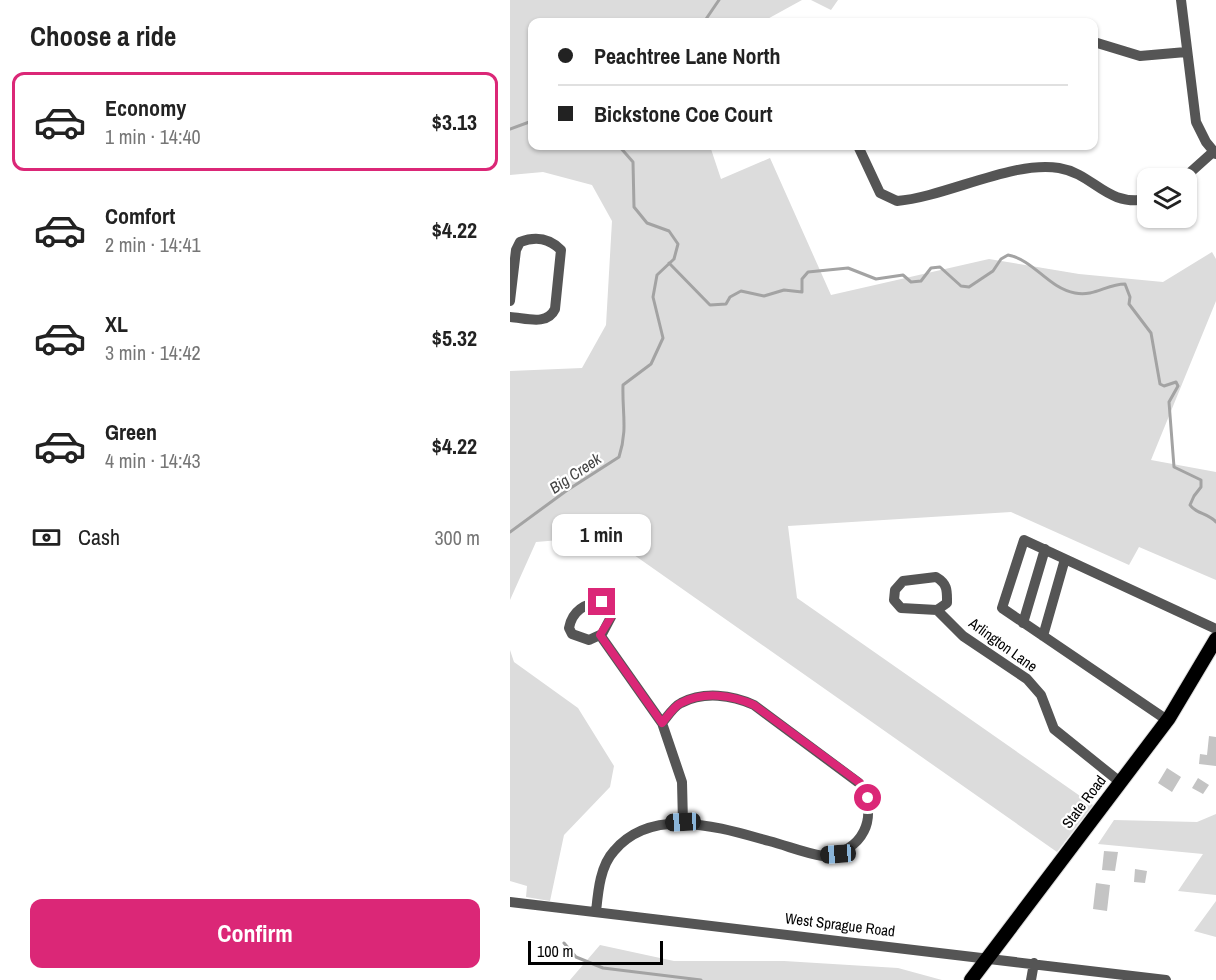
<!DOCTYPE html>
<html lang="en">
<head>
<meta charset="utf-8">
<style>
	:root { --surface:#fff; --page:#f2f2f2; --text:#222; --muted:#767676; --line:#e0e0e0; --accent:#db2777 }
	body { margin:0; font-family:"Archivo Narrow",sans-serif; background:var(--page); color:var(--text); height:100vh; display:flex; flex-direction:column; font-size:22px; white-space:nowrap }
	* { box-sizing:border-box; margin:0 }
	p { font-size:20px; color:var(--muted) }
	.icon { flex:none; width:33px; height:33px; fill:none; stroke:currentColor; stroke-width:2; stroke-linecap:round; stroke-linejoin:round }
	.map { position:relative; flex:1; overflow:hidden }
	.side { display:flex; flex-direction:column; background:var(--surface); width:510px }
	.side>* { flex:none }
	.top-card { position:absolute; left:18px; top:18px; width:570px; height:132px; border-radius:12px; box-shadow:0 2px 4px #0004; display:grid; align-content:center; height:132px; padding:0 30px; background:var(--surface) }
	.tools { position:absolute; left:627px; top:168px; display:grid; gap:12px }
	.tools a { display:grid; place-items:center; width:60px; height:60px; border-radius:12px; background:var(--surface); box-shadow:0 2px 4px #0004; font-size:30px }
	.scale { position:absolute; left:18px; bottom:15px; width:135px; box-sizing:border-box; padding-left:6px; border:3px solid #000; border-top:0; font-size:16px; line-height:21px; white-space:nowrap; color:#000; -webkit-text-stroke:4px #fff; paint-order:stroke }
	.end { position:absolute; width:27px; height:27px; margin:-14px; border:8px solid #db2777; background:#fff; box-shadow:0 0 0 3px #fff }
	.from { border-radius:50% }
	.bubble { position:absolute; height:42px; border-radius:12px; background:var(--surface); box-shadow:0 2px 4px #0004; font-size:20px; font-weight:700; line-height:42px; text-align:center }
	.car { position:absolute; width:18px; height:36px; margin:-18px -9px; border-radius:8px; box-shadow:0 0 4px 2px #0007; background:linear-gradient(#222 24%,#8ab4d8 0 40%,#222 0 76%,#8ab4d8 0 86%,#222 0) }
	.top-card b { display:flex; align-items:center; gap:21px; height:57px; font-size:22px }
	.top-card b+b { border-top:2px solid var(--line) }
	.top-card i { width:15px; height:15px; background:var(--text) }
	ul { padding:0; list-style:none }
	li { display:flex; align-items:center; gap:18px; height:99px; margin:0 12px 9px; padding:0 18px; border:3px solid transparent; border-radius:12px }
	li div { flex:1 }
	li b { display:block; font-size:22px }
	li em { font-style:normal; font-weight:700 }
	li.selected { border-color:var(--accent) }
	li>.icon { width:54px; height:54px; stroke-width:1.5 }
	h2 { padding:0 30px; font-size:27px; line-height:72px }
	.pay { display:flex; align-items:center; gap:15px; height:66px; padding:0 30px; font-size:22px }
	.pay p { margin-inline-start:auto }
	.primary-button { display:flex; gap:12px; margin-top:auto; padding:12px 30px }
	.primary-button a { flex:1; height:69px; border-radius:12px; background:var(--accent); color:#fff; font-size:24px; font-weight:700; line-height:69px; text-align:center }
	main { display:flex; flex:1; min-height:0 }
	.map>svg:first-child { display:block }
	.green { fill:#dcdcdc }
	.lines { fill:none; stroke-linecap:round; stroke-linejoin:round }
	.stream { stroke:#a3a3a3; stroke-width:3 }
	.building { fill:#c4c4c4 }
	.major-casing { stroke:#dbdbdb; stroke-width:16 }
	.minor { stroke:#555; stroke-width:10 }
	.major { stroke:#000; stroke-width:14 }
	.route { stroke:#db2777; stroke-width:8 }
	.labels { text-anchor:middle; stroke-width:4.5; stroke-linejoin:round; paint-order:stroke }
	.street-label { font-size:15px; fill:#000; stroke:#fff }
	.water-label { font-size:16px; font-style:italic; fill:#444; stroke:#fff }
</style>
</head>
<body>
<main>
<section class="side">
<h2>Choose a ride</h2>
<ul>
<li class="selected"><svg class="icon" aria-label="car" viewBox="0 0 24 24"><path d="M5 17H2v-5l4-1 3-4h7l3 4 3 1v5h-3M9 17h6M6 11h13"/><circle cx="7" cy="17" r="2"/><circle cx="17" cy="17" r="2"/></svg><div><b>Economy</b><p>1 min · 14:40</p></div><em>$3.13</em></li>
<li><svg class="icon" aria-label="car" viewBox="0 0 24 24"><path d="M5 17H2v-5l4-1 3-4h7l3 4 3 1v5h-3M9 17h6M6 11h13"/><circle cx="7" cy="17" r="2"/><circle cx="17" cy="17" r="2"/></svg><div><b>Comfort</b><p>2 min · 14:41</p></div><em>$4.22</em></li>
<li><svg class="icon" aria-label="car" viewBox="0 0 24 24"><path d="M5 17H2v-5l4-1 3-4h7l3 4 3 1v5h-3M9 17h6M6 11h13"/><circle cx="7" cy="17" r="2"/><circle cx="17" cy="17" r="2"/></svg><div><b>XL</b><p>3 min · 14:42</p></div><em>$5.32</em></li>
<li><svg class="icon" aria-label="car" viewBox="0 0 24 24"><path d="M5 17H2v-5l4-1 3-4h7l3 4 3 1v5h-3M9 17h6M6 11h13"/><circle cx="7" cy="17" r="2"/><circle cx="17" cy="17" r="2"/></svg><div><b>Green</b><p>4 min · 14:43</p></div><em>$4.22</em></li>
</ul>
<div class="pay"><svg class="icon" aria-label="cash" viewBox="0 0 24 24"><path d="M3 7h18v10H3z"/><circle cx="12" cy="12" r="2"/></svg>Cash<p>300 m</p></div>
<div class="primary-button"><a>Confirm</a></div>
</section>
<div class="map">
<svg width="706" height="980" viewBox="0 0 706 980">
	<rect width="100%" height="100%" fill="#fff"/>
	<path class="green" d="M0,0H292L252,22H22V146H200L211,179L260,158L321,295L479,259L569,274L653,282L702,252L706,259V301L641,460L706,472V580L629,547L619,565L501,512L278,526L287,598L583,805L547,852L97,536L26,542L0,600V371L72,368L96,325L102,221L82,185L33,172L0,175Z
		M301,0H328L321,10Z
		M0,650L4,662L68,708L104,766L100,787L54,835L40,901L16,897L17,886L0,881Z
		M706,814V895L668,891L693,854L588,844L604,820L687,822Z
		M706,901V937L684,931Z
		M90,945L164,961H274L388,968L432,980H60Z"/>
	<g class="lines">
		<path class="stream" d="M194,22L209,0
			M0,129L22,121
			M159,263L200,305L216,304L220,297L231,291L254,296L274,290L292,292V279L298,272L338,268L366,279L393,275L401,282L411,281L421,268L430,267L451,286L459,287L483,271L491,259L498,255C524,260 538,288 565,293C584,297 597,284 615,284L620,297L619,304L641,333L650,384L654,386L666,382L668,386L659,402L664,467L691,480V487L684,496L680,505C686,514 698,513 706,522
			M0,532L56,491L109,457C118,429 112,413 113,385L141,364L153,338L143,297L147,275L164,259L168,244L159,231L137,223L124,207L123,162L109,146
			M54,943L66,957L93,968L191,980"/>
	</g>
	<path class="building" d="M699,736L706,737V766L689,764L690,754L697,755Z
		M657,768L671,777L662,792L648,783Z
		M688,778L699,785L693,794L682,788Z
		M594,851L608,852L605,871L592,870Z
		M625,869L637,871L635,883L624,882Z
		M586,883L600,885L597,911L583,909Z"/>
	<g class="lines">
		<defs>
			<path id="major" d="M461,980L659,718L706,639"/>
		</defs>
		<use href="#major" class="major-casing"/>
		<path class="minor" d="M671,0L686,122L696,142L706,154
			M584,42L630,56L676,52
			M348,146L370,193L387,201C435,197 504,160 549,168C585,174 595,207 638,199
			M674,178L703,152
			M0,301L6,250L10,242C26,236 39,238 51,250L45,309C37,326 16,318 0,317
			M426,577C438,584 437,591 437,603L427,610L391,608L384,600L385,590L393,581Z
			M92,602L99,606L101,617L92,634L79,640L62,634L59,628C62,611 75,603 92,602Z
			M427,610L453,636L517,679L531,695L544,729L610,782
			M513,623L535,549
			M90,635L152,723L172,782L173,823
			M533,636L555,559
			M657,720L492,608L514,540L706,629
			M0,902L656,980
			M86,912C88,892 90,866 104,851C143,805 211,828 259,841C278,846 294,853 313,856C353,852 370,818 349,783L244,705C222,695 194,691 171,703C164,706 157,717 152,723
			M521,980L524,963"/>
		<use href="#major" class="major"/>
	</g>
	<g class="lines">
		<path class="route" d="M92,602L99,606L101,617L90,635L152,723C157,717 164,706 171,703C194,691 222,695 244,705L350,783L358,798"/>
	</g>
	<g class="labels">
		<g class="street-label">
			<text transform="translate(493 645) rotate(36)" y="5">Arlington Lane</text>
			<text transform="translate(574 802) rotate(-53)" y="5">State Road</text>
			<text transform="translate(330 925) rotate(7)" y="5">West Sprague Road</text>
		</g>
		<g class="water-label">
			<text transform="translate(65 473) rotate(-34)" y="6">Big Creek</text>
		</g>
	</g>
</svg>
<div class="tools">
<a><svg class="icon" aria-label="layers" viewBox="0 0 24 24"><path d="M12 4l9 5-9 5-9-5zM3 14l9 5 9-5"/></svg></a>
</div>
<div class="scale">100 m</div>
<i class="end from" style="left:358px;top:798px"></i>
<i class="end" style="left:92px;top:602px"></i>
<div class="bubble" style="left:42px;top:514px;width:99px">1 min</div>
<i class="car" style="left:173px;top:822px;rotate:267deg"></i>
<i class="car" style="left:328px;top:854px;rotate:266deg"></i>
<div class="top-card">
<b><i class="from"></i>Peachtree Lane North</b>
<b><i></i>Bickstone Coe Court</b>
</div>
</div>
</main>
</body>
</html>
